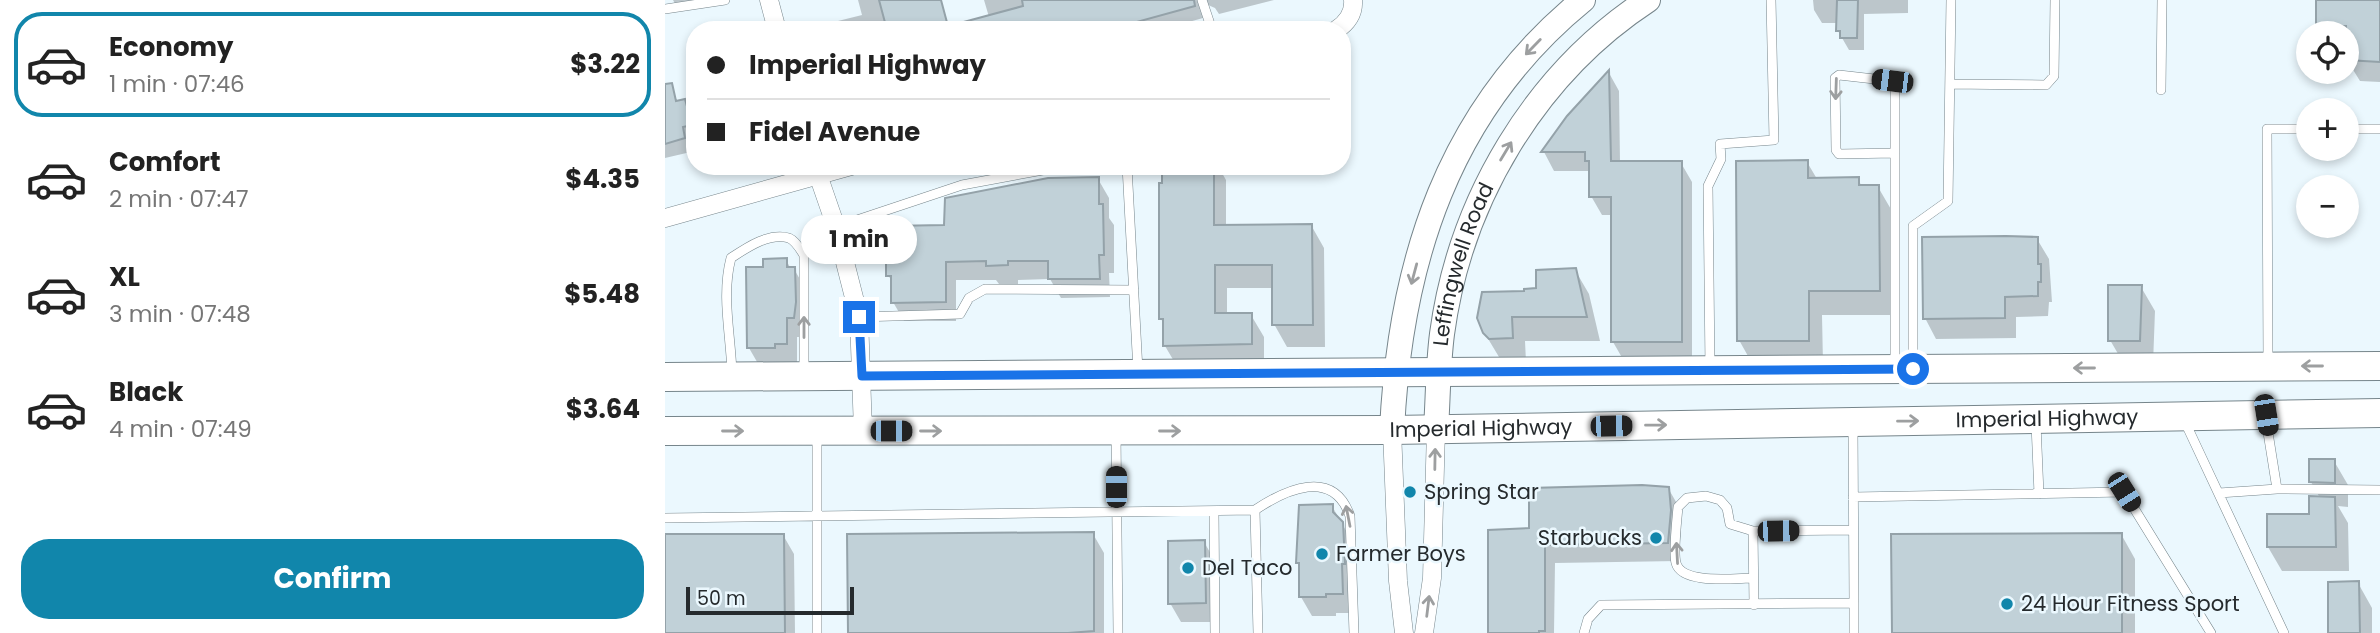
<!DOCTYPE html>
<html lang="en">
<head>
<meta charset="utf-8">
<style>
	:root { --surface:#fff; --page:#f6f6f6; --text:#222; --muted:#767676; --line:#e0e0e0; --accent:#1186ab }
	body { margin:0; font-family:Poppins,sans-serif; background:var(--page); color:var(--text); height:100vh; display:flex; flex-direction:column; font-size:26px; white-space:nowrap }
	* { box-sizing:border-box; margin:0 }
	p { font-size:23px; color:var(--muted) }
	.icon { flex:none; width:38px; height:38px; fill:none; stroke:currentColor; stroke-width:2; stroke-linecap:round; stroke-linejoin:round }
	.map { position:relative; flex:1; overflow:hidden }
	.panel { display:flex; flex-direction:column; background:var(--surface); width:665px }
	.panel>* { flex:none }
	.top-card { position:absolute; left:21px; top:21px; width:665px; height:154px; border-radius:28px; box-shadow:0 4px 10px #0003; display:grid; align-content:center; height:154px; padding:0 21px; background:var(--surface) }
	.fabs { position:absolute; left:1631px; top:21px; display:grid; gap:14px }
	.fabs a { display:grid; place-items:center; width:63px; height:63px; border-radius:50%; background:var(--surface); box-shadow:0 4px 10px #0003; font-size:35px }
	.scale { position:absolute; left:21px; bottom:18px; width:168px; box-sizing:border-box; padding-left:7px; border:4px solid #252a2d; border-top:0; font-size:19px; line-height:24px; white-space:nowrap; color:#252a2d; -webkit-text-stroke:5px #ebf8fe; paint-order:stroke }
	.end { position:absolute; width:32px; height:32px; margin:-16px; border:9px solid #1a73e8; background:#fff; box-shadow:0 0 0 4px #fff }
	.from { border-radius:50% }
	.bubble { position:absolute; height:49px; border-radius:24px; background:var(--surface); box-shadow:0 4px 10px #0003; font-size:23px; font-weight:700; line-height:49px; text-align:center }
	.car { position:absolute; width:21px; height:42px; margin:-21px -10px; border-radius:9px; box-shadow:0 0 5px 2px #0007; background:linear-gradient(#222 24%,#8ab4d8 0 40%,#222 0 76%,#8ab4d8 0 86%,#222 0) }
	.top-card b { display:flex; align-items:center; gap:24px; height:66px; font-size:26px }
	.top-card b+b { border-top:2px solid var(--line) }
	.top-card i { width:18px; height:18px; background:var(--text) }
	ul { padding:12px 0 0; list-style:none }
	li { display:flex; align-items:center; gap:21px; height:105px; margin:0 14px 10px; padding:0 7px; border:4px solid transparent; border-radius:28px }
	li div { flex:1 }
	li b { display:block; font-size:26px }
	li em { font-style:normal; font-weight:700 }
	li.selected { border-color:var(--accent) }
	li>.icon { width:63px; height:63px; stroke-width:1.5 }
	.cta { display:flex; gap:14px; margin-top:auto; padding:14px 21px }
	.cta a { flex:1; height:80px; border-radius:28px; background:var(--accent); color:#fff; font-size:28px; font-weight:700; line-height:80px; text-align:center }
	main { display:flex; flex:1; min-height:0 }
	.map>svg:first-child { display:block }
	.shadow { fill:#0003 }
	.building { fill:#c1d1d8; stroke:#94a2a9; stroke-width:2 }
	.lines { fill:none; stroke-linecap:round; stroke-linejoin:round }
	.lane-casing { stroke:#76858b; stroke-width:10 }
	.street-casing { stroke:#76858b; stroke-width:19 }
	.secondary-casing { stroke:#76858b; stroke-width:26 }
	.primary-casing { stroke:#76858b; stroke-width:30 }
	.lane { stroke:#fff; stroke-width:9 }
	.street { stroke:#fff; stroke-width:18 }
	.secondary { stroke:#fff; stroke-width:24 }
	.primary { stroke:#fff; stroke-width:28 }
	.oneway { stroke:#9d9fa0 }
	.route { stroke:#1a73e8; stroke-width:9 }
	.poi-dot { fill:#1186ab; stroke:#ebf8fe; stroke-width:2.5 }
	.labels { text-anchor:middle; stroke-width:5; stroke-linejoin:round; paint-order:stroke }
	.street-label { font-size:21px; fill:#252a2d; stroke:#ebf8fe }
	.poi-label { font-size:21px; fill:#252a2d; stroke:#ebf8fe; text-anchor:start }
</style>
</head>
<body>
<main>
<section class="panel">
<ul>
<li class="selected"><svg class="icon" aria-label="car" viewBox="0 0 24 24"><path d="M5 17H2v-5l4-1 3-4h7l3 4 3 1v5h-3M9 17h6M6 11h13"/><circle cx="7" cy="17" r="2"/><circle cx="17" cy="17" r="2"/></svg><div><b>Economy</b><p>1 min · 07:46</p></div><em>$3.22</em></li>
<li><svg class="icon" aria-label="car" viewBox="0 0 24 24"><path d="M5 17H2v-5l4-1 3-4h7l3 4 3 1v5h-3M9 17h6M6 11h13"/><circle cx="7" cy="17" r="2"/><circle cx="17" cy="17" r="2"/></svg><div><b>Comfort</b><p>2 min · 07:47</p></div><em>$4.35</em></li>
<li><svg class="icon" aria-label="car" viewBox="0 0 24 24"><path d="M5 17H2v-5l4-1 3-4h7l3 4 3 1v5h-3M9 17h6M6 11h13"/><circle cx="7" cy="17" r="2"/><circle cx="17" cy="17" r="2"/></svg><div><b>XL</b><p>3 min · 07:48</p></div><em>$5.48</em></li>
<li><svg class="icon" aria-label="car" viewBox="0 0 24 24"><path d="M5 17H2v-5l4-1 3-4h7l3 4 3 1v5h-3M9 17h6M6 11h13"/><circle cx="7" cy="17" r="2"/><circle cx="17" cy="17" r="2"/></svg><div><b>Black</b><p>4 min · 07:49</p></div><em>$3.64</em></li>
</ul>
<div class="cta"><a>Confirm</a></div>
</section>
<div class="map">
<svg width="1715" height="633" viewBox="0 0 1715 633">
	<rect width="100%" height="100%" fill="#ebf8fe"/>
	<path class="shadow" d="M8,0H41L42,8L13,9Z
		M193,0H237L271,30H171L173,21L197,15Z
		M319,0H609L554,14L550,8L543,5L537,12L538,18L495,30H305L324,17Z
		M1148,0H1243V13L1199,14V50H1184L1173,31V23H1157L1149,10Z
		M1653,0H1715V82L1695,81L1682,60V33H1657L1653,26Z
		M30,64V88L25,65Z
		M944,73L954,91L955,162L1016,163L1027,182V361H959L948,342V215H937L926,196V171H889L879,152L903,118Z
		M30,98V151L0,158V106Z
		M1142,162L1152,179H1193L1197,187H1213L1227,211L1228,315H1157L1158,364L1088,365L1074,340Z
		M499,166H553L561,180V227L646,225L659,248L660,347H622L609,324V288H562V315H586L599,337V366L513,368L500,346V326L496,319Z
		M433,179L444,198V218L449,225V273H444L445,297L396,298L385,279L353,280V284H334L331,280H291V321H239L228,302V283L223,275L281,226Z
		M1372,239L1384,259L1387,302H1384L1383,316L1351,317V338L1271,339L1260,318Z
		M121,260L126,269H129L140,288L139,337H132V362L95,367L84,348L100,269Z
		M910,270L924,294L935,341H860L861,362L839,363L834,357L819,332L861,293L873,290Z
		M1476,287L1490,311L1488,364H1459L1445,340Z
		M1669,461L1683,485V507L1673,506L1683,523L1684,571H1617L1603,547L1646,516L1655,498L1646,482Z
		M1003,488L1014,507L1016,531L1013,561L890,563L889,633H825L866,530Z
		M667,506L688,543V613H671V616H647L636,597L635,567L633,563L635,507Z
		M428,534L439,553V633H185Z
		M1456,534L1470,559V633H1229Z
		M118,535L129,554L130,633H0V536Z
		M539,542L550,561L551,622H516L505,603Z
		M1693,583L1707,608V633H1665Z"/>
	<path class="building" d="M214,0H276L284,30H222Z
		M357,0H529L530,6L464,24L462,27L449,30H291V24L358,6Z
		M1172,0H1193L1192,38H1175V31H1171Z
		M1651,0H1715V62L1682,60L1681,26H1651Z
		M944,70L946,161H1017V342H946V197H924V161H920V152H876L902,116Z
		M7,83L11,101L20,99L27,125L18,127L20,138L0,144V84Z
		M1143,160V178L1194,177V185H1214L1215,291H1144V341H1072L1071,161Z
		M497,166H549V225L647,224L648,325H607V265H550V313H587V344L498,346V319H494V183H497Z
		M434,177V204H438L439,255H434L435,279H383V261H343V265L321,266V261L281,262V302L226,303V276H221V252H226L225,226L279,225L280,198L383,178Z
		M1341,236L1373,237V264H1376V282H1373V296L1340,297V318L1258,319L1257,237Z
		M122,258V267H130L131,302L129,318H122V344H110V348H82L81,267H98V259Z
		M911,268L922,317H847L848,338L824,339L818,333L812,318L817,292L859,291V289L871,288V270Z
		M1443,285H1477L1475,341H1443Z
		M1644,459H1670V483L1644,482Z
		M977,485L1004,487L1006,510L1003,543L880,545V631H874V633H823V530L864,528V488Z
		M1644,496L1670,497L1671,547H1602V514H1644Z
		M668,504V512L678,522L680,564H677L678,594H661V597H634V563H631L634,505Z
		M429,532V631L403,633H183L182,534Z
		M1457,533V633H1227L1226,534Z
		M0,534H119L120,633H0Z
		M540,540L541,603L503,604V541Z
		M1694,581L1695,633H1663V582Z"/>
	<g class="lines">
		<defs>
			<path id="lane" d="M537,0L547,30
				M0,9L60,0
				M1285,84L1381,85L1389,76L1390,0
				M1496,90L1497,0
				M1682,129H1715
				M462,166L473,371
				M171,227L297,185L400,166
				M194,317L295,314L304,298L320,289L469,290
				M1603,363L1602,129H1643
				M1248,365V226L1283,201L1286,0
				M1230,367V85L1227,81L1174,75L1170,78L1171,150L1174,154L1230,153
				M1045,368L1043,186L1056,159L1055,144L1109,140L1106,0
				M67,374C66,335 56,296 66,258C81,248 104,232 124,238C131,241 135,249 139,255V371
				M1601,420L1612,489L1715,490
				M1520,422L1619,633
				M1371,424L1374,494
				M451,433L453,633
				M1554,493L1612,489
				M1188,497L1459,492L1546,633
				M590,510C620,490 668,467 685,516L689,633
				M549,511L550,633
				M0,518L590,510L593,633
				M1088,531L1065,524L1062,508L1055,500L1041,496L1022,498L1013,507C1012,519 1008,552 1011,563C1017,585 1070,578 1088,578
				M1089,605L1088,531L1188,530
				M152,633V433
				M919,633L923,619L936,605L1189,603L1188,426
				M1189,633V603"/>
			<path id="street" d="M104,0L112,30
				M671,30C682,23 689,13 688,0
				M150,166L171,227L194,317L198,431
				M0,218L186,166
				M727,430L733,581L739,633
				M759,633L767,578L771,429"/>
			<g id="secondary">
				<path id="s1" d="M771,429C773,398 773,365 777,334C795,200 870,74 983,0"/>
				<path d="M727,430C735,262 783,110 918,0"/>
			</g>
			<g id="primary">
				<path d="M0,377L1715,366"/>
				<path id="s2" d="M0,431L727,430L1715,413"/>
			</g>
		</defs>
		<use href="#lane" class="lane-casing"/>
		<use href="#street" class="street-casing"/>
		<use href="#secondary" class="secondary-casing"/>
		<use href="#primary" class="primary-casing"/>
		<use href="#lane" class="lane"/>
		<use href="#street" class="street"/>
		<use href="#secondary" class="secondary"/>
		<use href="#primary" class="primary"/>
	</g>
	<defs><path id="oneway-shaft" d="M-6 0H5M1.5-3L5.5 0L1.5 3" fill="none" stroke-width="1.6" stroke-linecap="round" stroke-linejoin="round" transform="scale(1.75)"/></defs>
	<g class="oneway">
		<use href="#oneway-shaft" transform="translate(868 47) rotate(134)"/>
		<use href="#oneway-shaft" transform="translate(1171 89) rotate(92)"/>
		<use href="#oneway-shaft" transform="translate(841 151) rotate(-59)"/>
		<use href="#oneway-shaft" transform="translate(749 274) rotate(105)"/>
		<use href="#oneway-shaft" transform="translate(139 327) rotate(-90)"/>
		<use href="#oneway-shaft" transform="translate(1647 366) rotate(180)"/>
		<use href="#oneway-shaft" transform="translate(1419 368) rotate(180)"/>
		<use href="#oneway-shaft" transform="translate(1243 421) rotate(-1)"/>
		<use href="#oneway-shaft" transform="translate(991 425) rotate(-1)"/>
		<use href="#oneway-shaft" transform="translate(68 431)"/>
		<use href="#oneway-shaft" transform="translate(266 431)"/>
		<use href="#oneway-shaft" transform="translate(505 431)"/>
		<use href="#oneway-shaft" transform="translate(770 459) rotate(-89)"/>
		<use href="#oneway-shaft" transform="translate(683 516) rotate(-101)"/>
		<use href="#oneway-shaft" transform="translate(1012 553) rotate(-93)"/>
		<use href="#oneway-shaft" transform="translate(763 606) rotate(-83)"/>
	</g>
	<g class="lines">
		<path class="route" d="M194,317L197,376L1248,369"/>
	</g>
	<g class="poi-dot">
		<circle cx="745" cy="492" r="7"/>
		<circle cx="991" cy="538" r="7"/>
		<circle cx="657" cy="554" r="7"/>
		<circle cx="523" cy="568" r="7"/>
		<circle cx="1342" cy="604" r="7"/>
	</g>
	<g class="labels">
		<g class="street-label">
			<text dy="7" stroke="none"><textPath href="#s1" startOffset="168">Leffingwell Road</textPath></text>
			<text dy="7" stroke="none"><textPath href="#s2" startOffset="1382">Imperial Highway</textPath></text>
			<text dy="7" stroke="none"><textPath href="#s2" startOffset="816">Imperial Highway</textPath></text>
		</g>
		<g class="poi-label">
			<text x="759" y="499">Spring Star</text>
			<text x="977" y="545" text-anchor="end">Starbucks</text>
			<text x="671" y="561">Farmer Boys</text>
			<text x="537" y="575">Del Taco</text>
			<text x="1356" y="611">24 Hour Fitness Sport</text>
		</g>
	</g>
</svg>
<div class="fabs">
<a><svg class="icon" aria-label="locate" viewBox="0 0 24 24"><circle cx="12" cy="12" r="6"/><path d="M12 2v4M12 18v4M2 12h4M18 12h4"/></svg></a>
<a>+</a>
<a>−</a>
</div>
<div class="scale">50 m</div>
<i class="end from" style="left:1248px;top:369px"></i>
<i class="end" style="left:194px;top:317px"></i>
<div class="bubble" style="left:136px;top:215px;width:116px">1 min</div>
<i class="car" style="left:1227px;top:81px;rotate:277deg"></i>
<i class="car" style="left:1601px;top:415px;rotate:171deg"></i>
<i class="car" style="left:946px;top:426px;rotate:89deg"></i>
<i class="car" style="left:226px;top:431px;rotate:90deg"></i>
<i class="car" style="left:451px;top:487px;rotate:0deg"></i>
<i class="car" style="left:1459px;top:492px;rotate:148deg"></i>
<i class="car" style="left:1113px;top:531px;rotate:89deg"></i>
<div class="top-card">
<b><i class="from"></i>Imperial Highway</b>
<b><i></i>Fidel Avenue</b>
</div>
</div>
</main>
</body>
</html>
